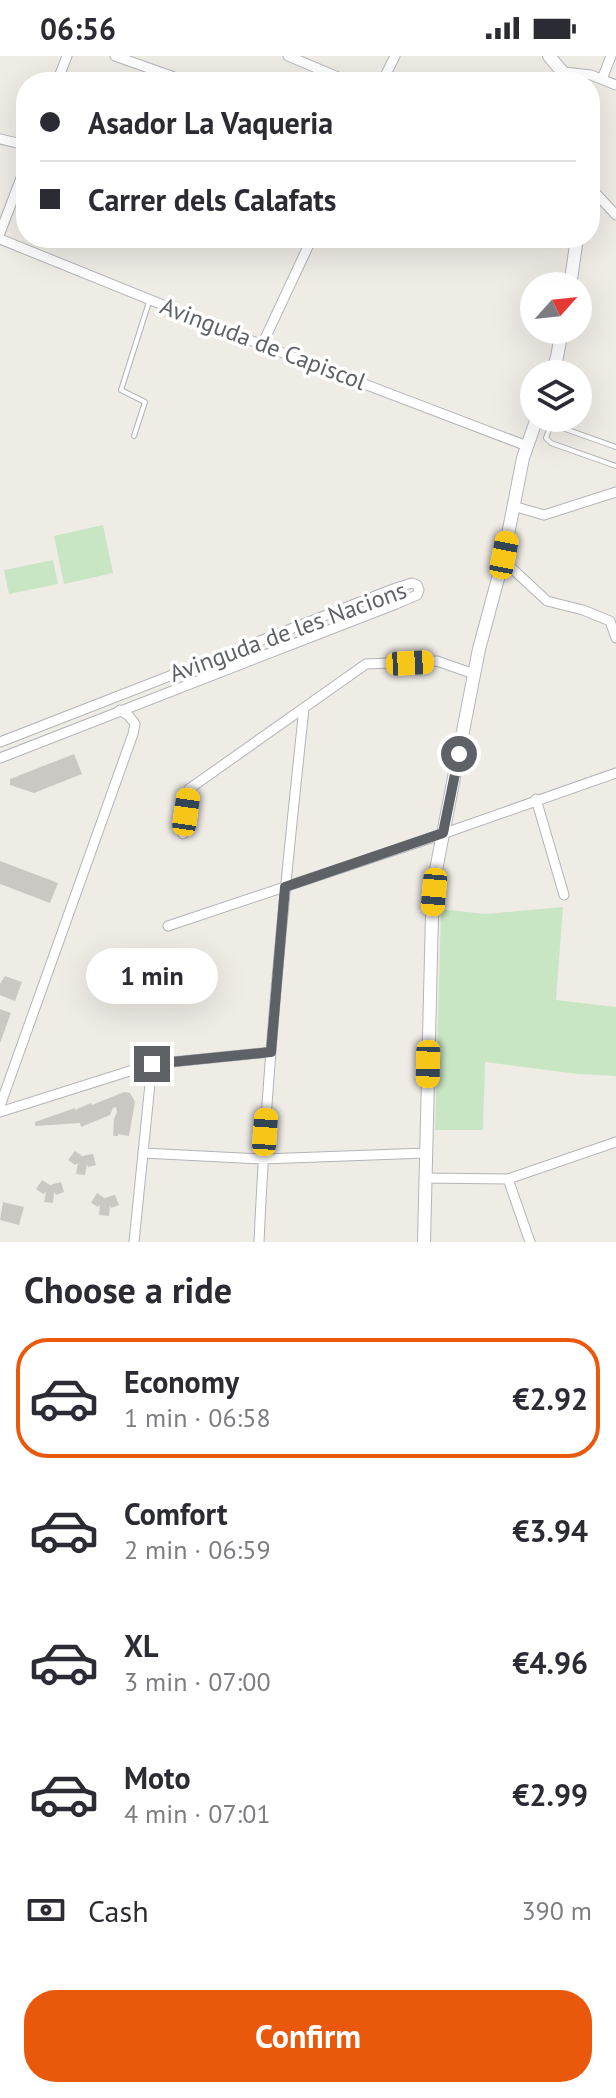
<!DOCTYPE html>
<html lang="en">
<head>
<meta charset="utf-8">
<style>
	:root { --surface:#fff; --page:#f7f7f7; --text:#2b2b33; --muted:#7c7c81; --line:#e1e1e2; --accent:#ea580c }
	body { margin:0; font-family:"PT Sans",sans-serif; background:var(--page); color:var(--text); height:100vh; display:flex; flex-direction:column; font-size:30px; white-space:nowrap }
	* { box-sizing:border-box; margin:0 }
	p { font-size:26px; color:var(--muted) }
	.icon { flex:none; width:44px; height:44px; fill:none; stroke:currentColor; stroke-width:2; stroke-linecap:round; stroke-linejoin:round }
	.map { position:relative; height:1186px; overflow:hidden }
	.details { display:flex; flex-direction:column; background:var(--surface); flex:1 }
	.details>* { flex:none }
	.hud { position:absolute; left:16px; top:16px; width:584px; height:176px; border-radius:32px; box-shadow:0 8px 32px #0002; display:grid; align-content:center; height:176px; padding:0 24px; background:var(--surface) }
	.needle { width:52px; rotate:63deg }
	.buttons { position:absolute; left:520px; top:216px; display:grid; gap:16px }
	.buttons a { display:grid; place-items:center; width:72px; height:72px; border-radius:50%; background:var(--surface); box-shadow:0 8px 32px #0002; font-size:40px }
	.end { position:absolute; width:36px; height:36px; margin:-18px; border:10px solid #5e6266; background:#fff; box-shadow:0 0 0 4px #fff }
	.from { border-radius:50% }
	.bubble { position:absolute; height:56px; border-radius:28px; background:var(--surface); box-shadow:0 8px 32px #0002; font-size:26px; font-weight:700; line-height:56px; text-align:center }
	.car { position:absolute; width:24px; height:48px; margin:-24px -12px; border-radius:10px; box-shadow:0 0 6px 2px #0007; background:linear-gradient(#f5c518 24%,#345 0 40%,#f5c518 0 76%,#345 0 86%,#f5c518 0) }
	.hud b { display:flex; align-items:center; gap:28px; height:76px; font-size:30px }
	.hud b+b { border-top:2px solid var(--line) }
	.hud i { width:20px; height:20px; background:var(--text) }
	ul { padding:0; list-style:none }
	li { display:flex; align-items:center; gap:24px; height:120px; margin:0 16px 12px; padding:0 8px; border:4px solid transparent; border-radius:32px }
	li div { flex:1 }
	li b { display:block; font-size:30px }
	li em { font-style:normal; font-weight:700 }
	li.active { border-color:var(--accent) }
	li>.icon { width:72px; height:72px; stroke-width:1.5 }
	h2 { padding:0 24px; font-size:36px; line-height:96px }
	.pay { display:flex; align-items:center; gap:20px; height:88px; padding:0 24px; font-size:30px }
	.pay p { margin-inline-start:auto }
	.action { display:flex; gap:16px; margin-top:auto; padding:16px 24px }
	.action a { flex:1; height:92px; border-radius:32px; background:var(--accent); color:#fff; font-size:32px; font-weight:700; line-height:92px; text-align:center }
	.status { display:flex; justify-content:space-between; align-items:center; height:56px; padding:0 40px; background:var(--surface); direction:ltr }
	.status svg { height:22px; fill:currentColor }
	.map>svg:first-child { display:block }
	.green { fill:#c8e5c4 }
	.building { fill:#cbc7c3 }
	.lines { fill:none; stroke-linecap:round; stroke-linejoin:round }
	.lane-casing { stroke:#b1b4b8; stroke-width:6 }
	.street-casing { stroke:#b1b4b8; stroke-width:11 }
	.secondary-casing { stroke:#b2b6ba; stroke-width:14 }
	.lane { stroke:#fff; stroke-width:4 }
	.street { stroke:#fff; stroke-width:9 }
	.secondary { stroke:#fff; stroke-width:12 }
	.route { stroke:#5e6266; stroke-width:10 }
	.labels { text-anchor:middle; stroke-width:7; stroke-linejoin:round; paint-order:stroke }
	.street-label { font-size:24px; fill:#5e6266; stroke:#fff }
</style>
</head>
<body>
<div class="status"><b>06:56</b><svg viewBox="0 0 49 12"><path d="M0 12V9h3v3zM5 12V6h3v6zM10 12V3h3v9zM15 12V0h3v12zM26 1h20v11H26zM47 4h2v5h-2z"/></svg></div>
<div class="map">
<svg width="616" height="1186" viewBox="0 0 616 1186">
	<rect width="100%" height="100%" fill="#efece6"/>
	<path class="green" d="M103,469L113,517L64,528L54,480Z
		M53,504L58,528L9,538L4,514Z
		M563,851L556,944L616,951V1020L578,1018L485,1006L483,1074H435L441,853L485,858Z"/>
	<path class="building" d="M74,698L82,718L34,737L10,729V723Z
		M0,805L58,827L50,847L0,828Z
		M5,920L22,926L15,945L0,939V928Z
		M0,953L11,957L0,987Z
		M124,1036L130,1037L135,1046L129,1080L118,1078V1080H113L114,1063L117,1056L116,1051L113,1052L110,1059L81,1071L80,1067L35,1070V1066L75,1052V1054L91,1047L92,1049Z
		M75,1095L82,1100L93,1098L96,1109L88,1111L87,1108L85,1119L76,1118L78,1107L75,1109L68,1104Z
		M42,1124L50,1129L61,1126L64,1136L56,1139L54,1136L53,1147L44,1146L46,1136L43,1138L36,1133Z
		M97,1137L104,1142L115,1139L119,1149L111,1152L110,1149L109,1160L99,1159L100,1149L98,1151L91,1147Z
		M3,1146L24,1151L19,1169L0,1164Z"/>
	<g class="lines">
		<defs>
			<path id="lane" d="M134,380L145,346L121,334L149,246
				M616,391L554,369L550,371L546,382L551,387L616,410"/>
			<path id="street" d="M115,0L188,26
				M288,0L350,26
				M564,16L591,19L616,29
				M602,23L611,0
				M57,26L67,0
				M382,26L395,0
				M0,83L26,89
				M590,131L616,159
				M0,177L26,109
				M0,183L262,289L527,390
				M262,289L312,182
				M513,450L544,459L616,436
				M503,504L547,545L583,554L610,565L616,582
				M0,686L396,532L412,527L417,529L419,534L417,539L396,548L0,702
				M536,743L564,839
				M183,778L189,733L366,608L437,605L474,618
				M168,870L428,783L616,717
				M0,1050L133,678L135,668L129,660L120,654
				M0,1056L152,1008L271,996
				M143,1097L263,1103L426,1097
				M425,1122L508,1123L616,1086
				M508,1123L530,1186
				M134,1186L152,1008
				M259,1186C267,1007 285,830 304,652"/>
			<path id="secondary" d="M549,0L571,26
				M570,230L577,182
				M552,318L557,301L562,274
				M424,1186L432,858L436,814L479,593L503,504L523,402L537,362"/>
		</defs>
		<use href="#lane" class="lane-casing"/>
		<use href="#street" class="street-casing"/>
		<use href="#secondary" class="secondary-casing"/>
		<use href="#lane" class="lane"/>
		<use href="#street" class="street"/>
		<use href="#secondary" class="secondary"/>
	</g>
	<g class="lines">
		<path class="route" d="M152,1008L271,996L285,831L443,777L459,698"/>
	</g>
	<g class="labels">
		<g class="street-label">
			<text transform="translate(263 288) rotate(21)" y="8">Avinguda de Capiscol</text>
			<text transform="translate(288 576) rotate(-20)" y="8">Avinguda de les Nacions</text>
		</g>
	</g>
</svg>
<div class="buttons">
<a><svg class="needle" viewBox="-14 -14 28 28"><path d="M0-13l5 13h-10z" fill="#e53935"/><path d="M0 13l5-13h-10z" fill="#7c7c81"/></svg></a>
<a><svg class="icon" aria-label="layers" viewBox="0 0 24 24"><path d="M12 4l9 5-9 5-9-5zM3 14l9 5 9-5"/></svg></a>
</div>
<i class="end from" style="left:459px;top:698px"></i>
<i class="end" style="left:152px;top:1008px"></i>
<div class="bubble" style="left:86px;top:892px;width:132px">1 min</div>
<i class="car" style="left:504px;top:499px;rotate:11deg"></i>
<i class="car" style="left:410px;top:607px;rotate:87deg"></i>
<i class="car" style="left:186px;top:756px;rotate:8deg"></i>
<i class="car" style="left:434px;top:836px;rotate:185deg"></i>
<i class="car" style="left:428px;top:1008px;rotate:181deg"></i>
<i class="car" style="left:265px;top:1076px;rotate:4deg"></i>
<div class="hud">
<b><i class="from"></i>Asador La Vaqueria</b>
<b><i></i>Carrer dels Calafats</b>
</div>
</div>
<section class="details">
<h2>Choose a ride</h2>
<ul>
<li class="active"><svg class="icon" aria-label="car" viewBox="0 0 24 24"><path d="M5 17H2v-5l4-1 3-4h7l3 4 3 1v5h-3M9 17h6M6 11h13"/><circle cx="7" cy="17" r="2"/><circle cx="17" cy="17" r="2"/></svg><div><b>Economy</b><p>1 min · 06:58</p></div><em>€2.92</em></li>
<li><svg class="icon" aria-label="car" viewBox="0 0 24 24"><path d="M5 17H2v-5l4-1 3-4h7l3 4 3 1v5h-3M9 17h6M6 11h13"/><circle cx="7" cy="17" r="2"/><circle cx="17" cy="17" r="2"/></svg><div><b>Comfort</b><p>2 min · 06:59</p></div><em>€3.94</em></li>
<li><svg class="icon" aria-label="car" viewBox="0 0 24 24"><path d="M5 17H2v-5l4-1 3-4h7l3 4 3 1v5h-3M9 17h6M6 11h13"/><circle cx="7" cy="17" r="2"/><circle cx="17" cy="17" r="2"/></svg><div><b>XL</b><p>3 min · 07:00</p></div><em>€4.96</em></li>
<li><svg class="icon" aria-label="car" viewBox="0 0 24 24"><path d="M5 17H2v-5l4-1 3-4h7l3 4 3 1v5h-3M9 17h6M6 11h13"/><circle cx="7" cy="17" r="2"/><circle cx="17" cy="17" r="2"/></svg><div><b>Moto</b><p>4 min · 07:01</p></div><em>€2.99</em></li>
</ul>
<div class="pay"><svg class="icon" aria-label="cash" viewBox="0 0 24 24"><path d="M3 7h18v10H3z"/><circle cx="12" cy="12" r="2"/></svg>Cash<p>390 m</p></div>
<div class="action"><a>Confirm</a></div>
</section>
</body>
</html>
